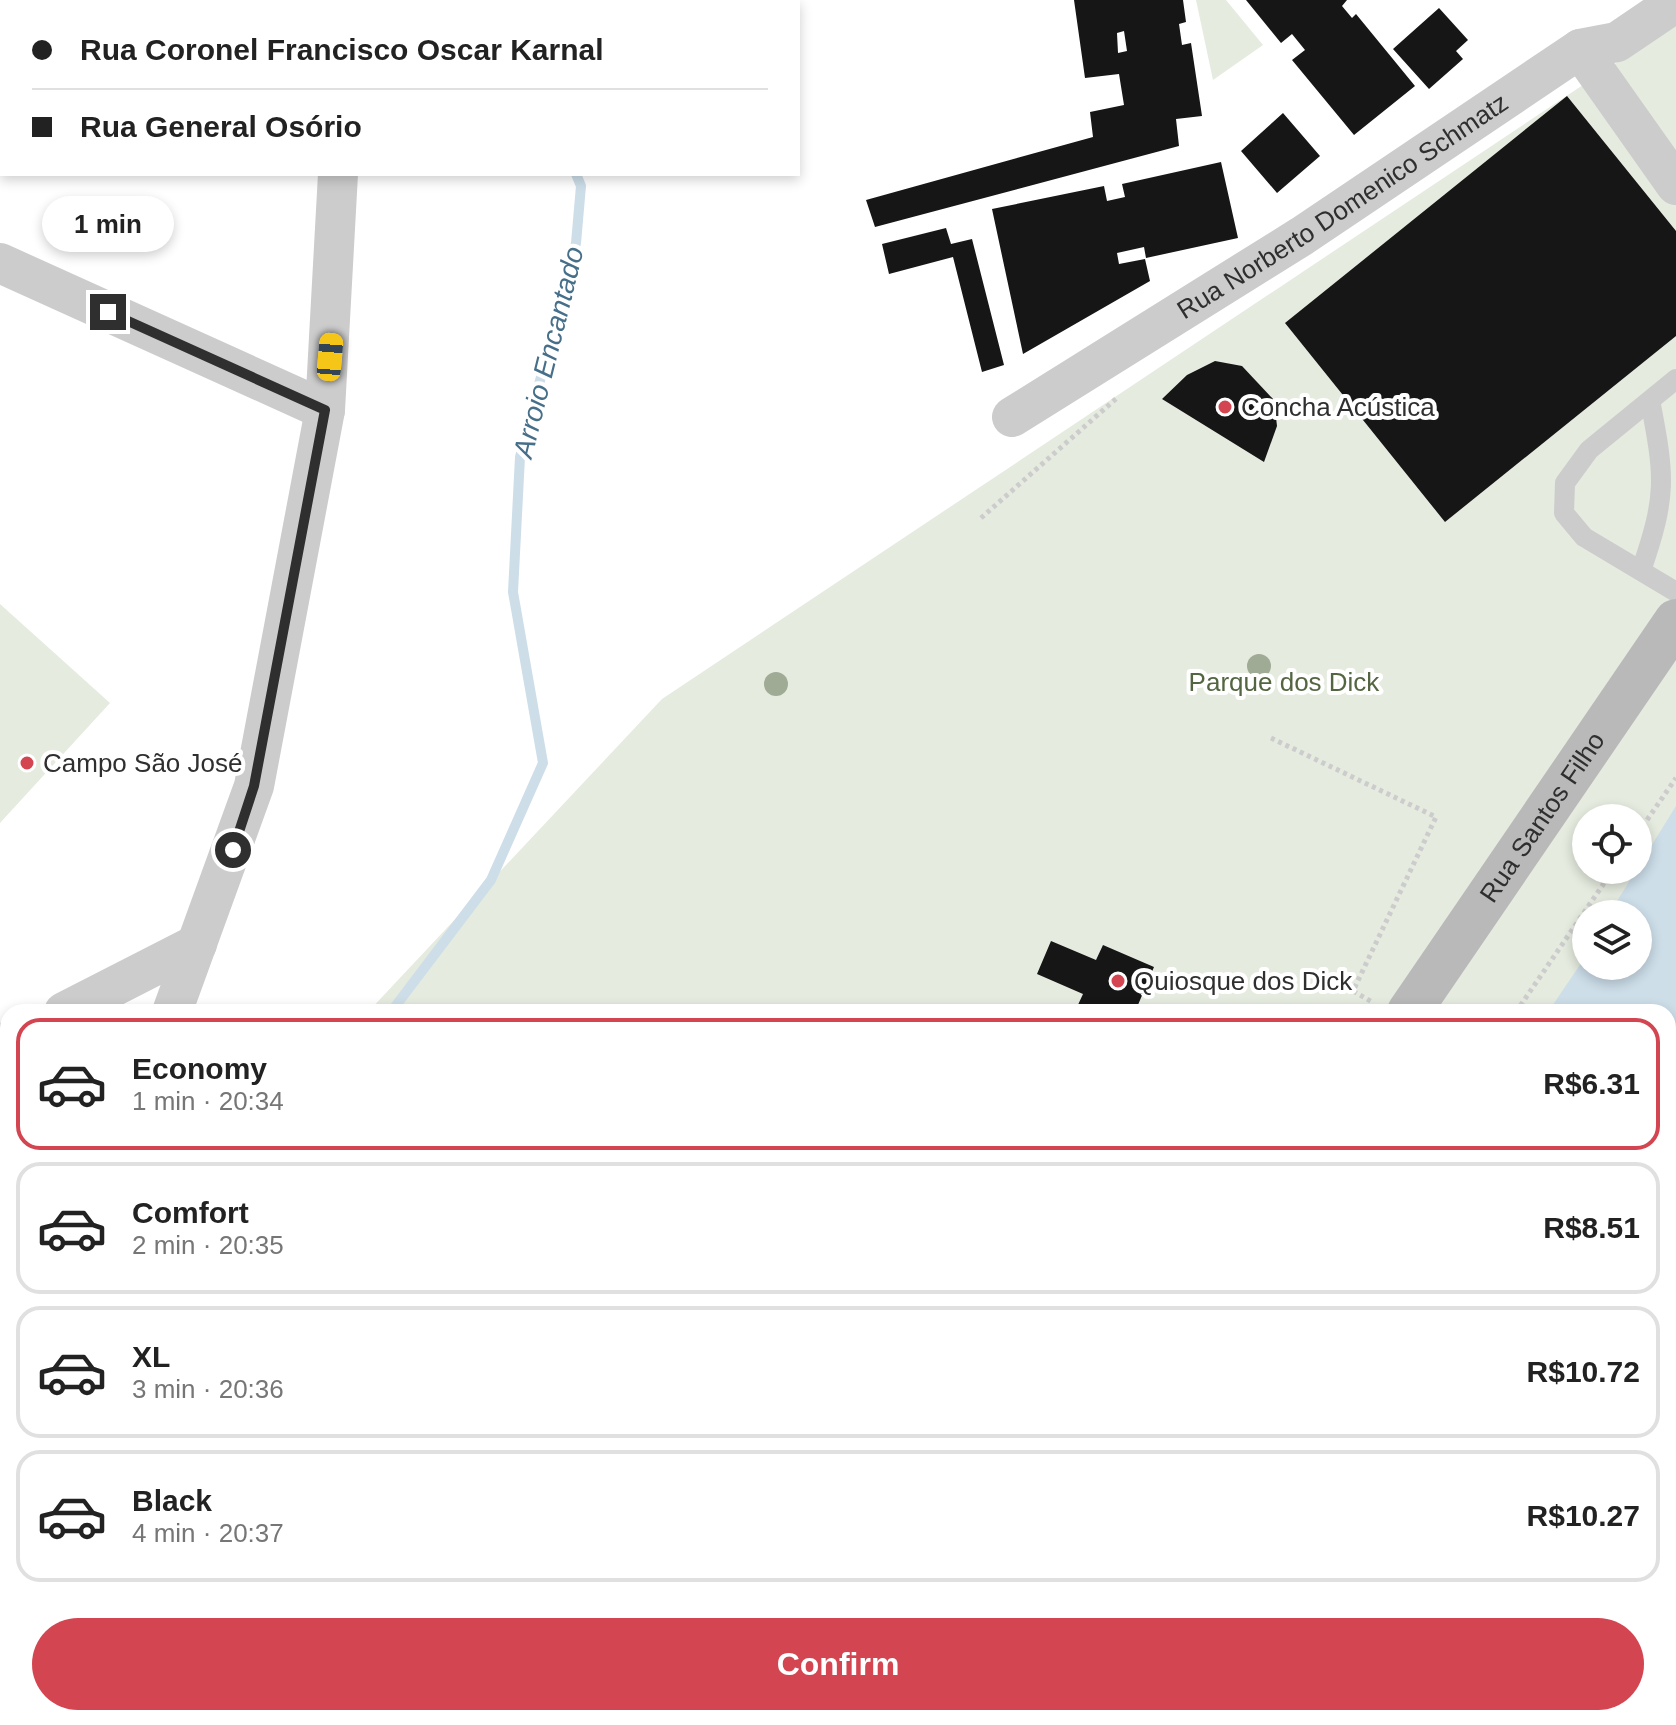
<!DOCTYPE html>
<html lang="en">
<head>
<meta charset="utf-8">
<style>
	:root { --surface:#fff; --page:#f6f6f6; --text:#222; --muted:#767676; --line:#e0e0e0; --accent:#d34550 }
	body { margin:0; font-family:Arial,sans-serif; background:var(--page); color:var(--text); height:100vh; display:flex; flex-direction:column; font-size:30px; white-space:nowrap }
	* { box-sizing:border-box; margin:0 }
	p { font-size:26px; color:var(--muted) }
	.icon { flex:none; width:44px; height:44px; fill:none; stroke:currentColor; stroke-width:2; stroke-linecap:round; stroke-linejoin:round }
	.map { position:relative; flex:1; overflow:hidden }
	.panel { position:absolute; left:0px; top:1004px; width:1676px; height:722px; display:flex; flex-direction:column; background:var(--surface); border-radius:24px 24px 0 0; box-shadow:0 4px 12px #0003 }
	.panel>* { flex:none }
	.banner { position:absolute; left:0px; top:0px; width:800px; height:176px; box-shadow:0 4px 12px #0003; display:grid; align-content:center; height:176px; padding:0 32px; background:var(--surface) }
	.controls { position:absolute; left:1572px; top:804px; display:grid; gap:16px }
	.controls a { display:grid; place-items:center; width:80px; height:80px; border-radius:50%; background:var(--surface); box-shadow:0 4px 12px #0003; font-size:40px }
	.end { position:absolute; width:36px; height:36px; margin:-18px; border:10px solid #2f2f2f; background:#fff; box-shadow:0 0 0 4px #fff }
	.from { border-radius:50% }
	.bubble { position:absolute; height:56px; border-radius:28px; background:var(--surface); box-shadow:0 4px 12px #0003; font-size:26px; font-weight:600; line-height:56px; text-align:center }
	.car { position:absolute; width:24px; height:48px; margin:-24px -12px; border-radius:10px; box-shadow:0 0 6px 2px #0007; background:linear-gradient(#f5c518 24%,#345 0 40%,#f5c518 0 76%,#345 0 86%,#f5c518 0) }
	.banner b { display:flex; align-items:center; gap:28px; height:76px; font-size:30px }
	.banner b+b { border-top:2px solid var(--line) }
	.banner i { width:20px; height:20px; background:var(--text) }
	ul { padding:14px 0 0; list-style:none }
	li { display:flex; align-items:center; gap:24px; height:132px; margin:0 16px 12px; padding:0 16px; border:4px solid var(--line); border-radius:24px }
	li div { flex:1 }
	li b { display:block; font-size:30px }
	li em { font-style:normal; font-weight:600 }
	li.selected { border-color:var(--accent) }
	li>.icon { width:72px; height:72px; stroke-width:1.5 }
	.button { display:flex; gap:16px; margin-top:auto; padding:16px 32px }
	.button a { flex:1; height:92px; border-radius:48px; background:var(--accent); color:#fff; font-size:32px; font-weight:600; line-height:92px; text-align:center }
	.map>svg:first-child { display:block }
	.green { fill:#e5ebdf; fill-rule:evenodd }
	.water { fill:#cddee9 }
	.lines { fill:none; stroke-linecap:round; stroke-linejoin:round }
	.stream { stroke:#cddee9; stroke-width:10 }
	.building { fill:#161616; fill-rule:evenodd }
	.path { stroke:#ccc; stroke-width:5; stroke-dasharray:4 4; stroke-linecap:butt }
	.lane { stroke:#ccc; stroke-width:20 }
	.street { stroke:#ccc; stroke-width:40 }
	.secondary { stroke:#b9b9b9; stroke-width:44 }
	.tree { fill:#a0ab96 }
	.route { stroke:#2f2f2f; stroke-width:10 }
	.poi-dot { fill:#d34550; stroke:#fff; stroke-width:3 }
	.labels { text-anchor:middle; stroke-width:8; stroke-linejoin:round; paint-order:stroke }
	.street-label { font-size:26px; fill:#2f2f2f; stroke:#fff }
	.poi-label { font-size:26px; fill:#2f2f2f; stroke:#fff; text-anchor:start }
	.park-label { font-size:26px; fill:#536641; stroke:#fff }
	.water-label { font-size:28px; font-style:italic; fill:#466f89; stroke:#fff }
</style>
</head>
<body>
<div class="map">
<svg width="1676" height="1725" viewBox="0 0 1676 1725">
	<rect width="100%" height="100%" fill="#fff"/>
	<path class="green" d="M1196,0H1226L1263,45L1213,80Z
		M1676,23V1725H0V1566L8,1549V1718H1668V1012H368L662,699ZM1586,818H1638V870H1586ZM1586,914H1638V966H1586Z
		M0,604L110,703L0,823Z
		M8,1079V1360L0,1379V1083Z"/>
	<path class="water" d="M1676,806V1384L1668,1381V1012H1548L1586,956V966H1638V914H1609Z"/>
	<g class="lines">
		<path class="stream" d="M535,0V2
			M391,1012L491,880L543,763L513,592L520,457L576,243L581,186L576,174
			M1668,1686L1676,1689"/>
	</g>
	<path class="building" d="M1074,0H1183L1186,22L1179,24L1182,45L1191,43L1202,116L1176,119L1179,146L875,227L866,200L1093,137L1090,112L1124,105L1119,74L1085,78ZM1124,31L1127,51L1118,53L1117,33Z
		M1246,0H1347L1342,6L1352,18L1356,14L1415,86L1354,135L1292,60L1305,50L1292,34L1281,43Z
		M1439,8L1468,40L1456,51L1463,59L1429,89L1393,49Z
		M1567,96L1676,231V336L1445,522L1285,323Z
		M1283,113L1320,156L1277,193L1241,151Z
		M1221,162L1238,238L1146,258L1144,247L1117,253L1119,264L1145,259L1150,281L1023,354L992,209L1104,186L1107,201L1125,197L1122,184Z
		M946,228L951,244L972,239L1004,365L982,372L953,257L889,274L882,244Z
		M1215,361L1242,366L1274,400L1277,426L1264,462L1162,399L1187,375Z
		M1051,941L1096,960L1103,945L1154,967L1135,1012H1087L1077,1007L1083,994L1037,974Z"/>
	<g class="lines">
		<path class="path" d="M981,518L1118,397
			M1271,738L1436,817L1353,991L1374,1003
			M1638,833L1676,778
			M1516,1012L1613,870
			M1668,1422L1676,1425
			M1098,1718L1105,1725
			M1018,1725L1019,1718
			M1342,1725L1347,1718"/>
		<path class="lane" d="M1676,379L1589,450L1565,483L1564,513L1584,537L1676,592
			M1641,571C1667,495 1665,478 1650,400"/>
		<g class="street">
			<path d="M344,2V0"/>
			<path d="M1580,49L1676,185"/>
			<path d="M0,263L325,410"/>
			<path id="s1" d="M1012,417L1302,236L1580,49L1617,42L1676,2"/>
			<path d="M64,1012L197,944"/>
			<path d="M172,1012L254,786L325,410L338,174"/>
			<path d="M0,1045L8,1041"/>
			<path d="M0,1480L8,1460"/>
		</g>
		<g class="secondary">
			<path id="s2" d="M1409,1012L1676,621"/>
			<path d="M919,1725L924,1718"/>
		</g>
	</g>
	<g class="tree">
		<circle cx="1259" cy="666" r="12"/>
		<circle cx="776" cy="684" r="12"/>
	</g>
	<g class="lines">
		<path class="route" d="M108,312L325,410L254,786L233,850"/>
	</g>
	<g class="poi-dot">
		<circle cx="1225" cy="407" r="8"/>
		<circle cx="27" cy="763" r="8"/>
		<circle cx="1118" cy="981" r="8"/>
	</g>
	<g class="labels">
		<g class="street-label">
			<text dy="9" stroke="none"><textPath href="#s1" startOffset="392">Rua Norberto Domenico Schmatz</textPath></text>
			<text dy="9" stroke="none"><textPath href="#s2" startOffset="236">Rua Santos Filho</textPath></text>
		</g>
		<g class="poi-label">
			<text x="1241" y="416">Concha Acústica</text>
			<text x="43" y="772">Campo São José</text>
			<text x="1134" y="990">Quiosque dos Dick</text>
		</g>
		<g class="park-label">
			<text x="1284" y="691">Parque dos Dick</text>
		</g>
		<g class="water-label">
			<text transform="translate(548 352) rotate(-76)" y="10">Arroio Encantado</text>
		</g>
	</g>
</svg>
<div class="controls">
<a><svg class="icon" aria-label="locate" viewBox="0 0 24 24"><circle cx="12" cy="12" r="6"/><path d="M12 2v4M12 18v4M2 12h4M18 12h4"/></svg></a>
<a><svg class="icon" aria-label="layers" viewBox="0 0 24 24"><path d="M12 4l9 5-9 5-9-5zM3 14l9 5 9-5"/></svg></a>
</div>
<i class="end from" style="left:233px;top:850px"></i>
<i class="end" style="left:108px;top:312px"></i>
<div class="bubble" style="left:42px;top:196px;width:132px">1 min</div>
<i class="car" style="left:330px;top:357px;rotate:5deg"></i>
<div class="banner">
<b><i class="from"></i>Rua Coronel Francisco Oscar Karnal</b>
<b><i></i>Rua General Osório</b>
</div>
<section class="panel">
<ul>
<li class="selected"><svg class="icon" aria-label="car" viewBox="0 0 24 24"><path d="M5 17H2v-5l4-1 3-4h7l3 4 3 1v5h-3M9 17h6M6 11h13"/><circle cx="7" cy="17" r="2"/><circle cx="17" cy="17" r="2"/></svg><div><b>Economy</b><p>1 min · 20:34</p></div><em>R$6.31</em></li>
<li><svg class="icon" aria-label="car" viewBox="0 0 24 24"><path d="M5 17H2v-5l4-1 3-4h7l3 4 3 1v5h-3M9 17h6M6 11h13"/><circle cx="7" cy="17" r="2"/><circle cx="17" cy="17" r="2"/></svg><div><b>Comfort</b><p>2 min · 20:35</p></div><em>R$8.51</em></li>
<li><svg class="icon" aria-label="car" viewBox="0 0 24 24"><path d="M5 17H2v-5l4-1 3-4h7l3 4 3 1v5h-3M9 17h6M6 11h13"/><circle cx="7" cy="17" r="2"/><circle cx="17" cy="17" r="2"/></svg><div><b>XL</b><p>3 min · 20:36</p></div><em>R$10.72</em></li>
<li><svg class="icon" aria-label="car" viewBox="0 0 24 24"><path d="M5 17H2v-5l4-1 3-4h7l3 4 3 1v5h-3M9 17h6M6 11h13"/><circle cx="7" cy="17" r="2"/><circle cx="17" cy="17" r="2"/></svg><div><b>Black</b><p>4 min · 20:37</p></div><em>R$10.27</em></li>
</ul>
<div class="button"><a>Confirm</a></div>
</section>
</div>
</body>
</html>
